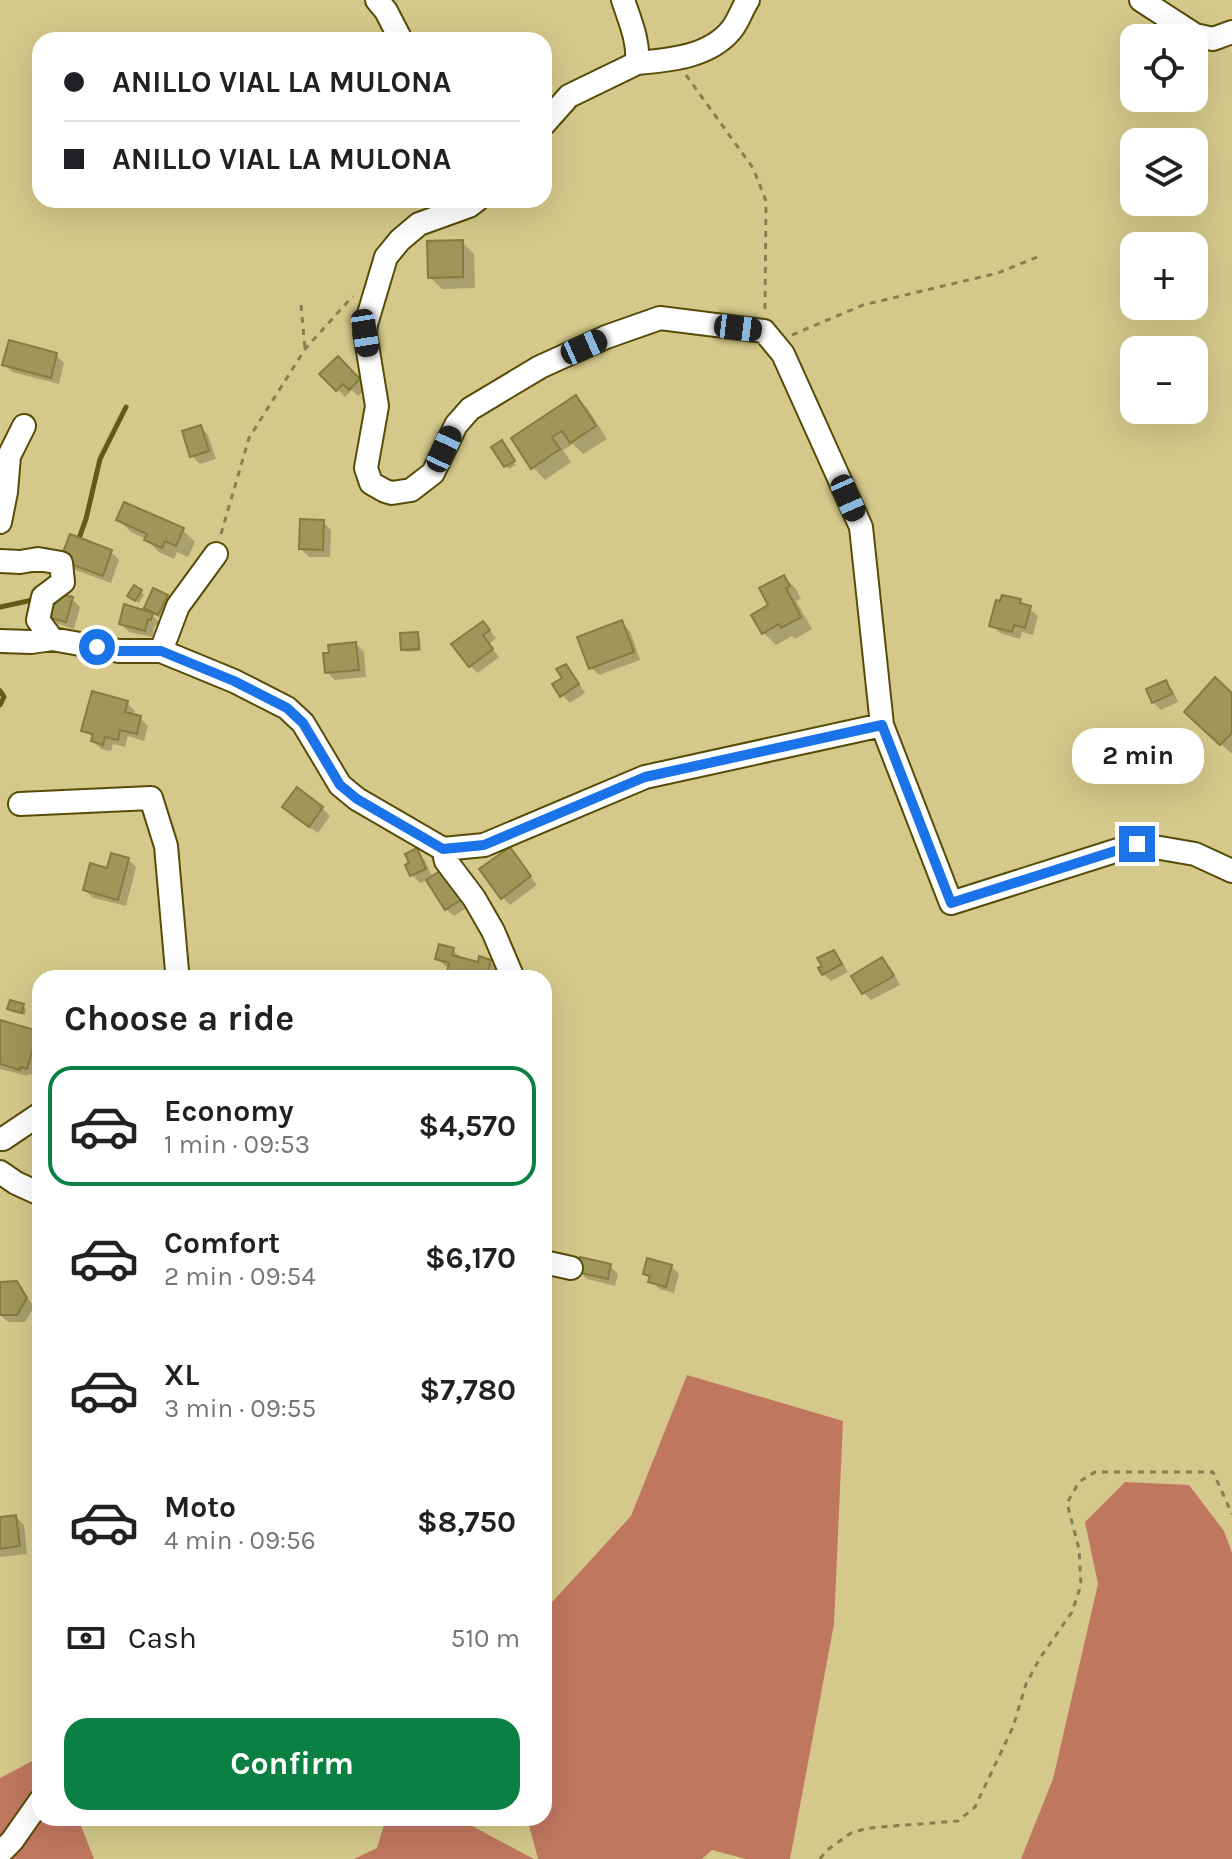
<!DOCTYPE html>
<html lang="en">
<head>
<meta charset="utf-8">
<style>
	:root { --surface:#fff; --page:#f2f2f2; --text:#202124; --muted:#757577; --line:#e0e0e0; --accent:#0b8043 }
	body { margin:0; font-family:Karla,sans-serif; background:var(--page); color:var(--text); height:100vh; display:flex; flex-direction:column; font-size:30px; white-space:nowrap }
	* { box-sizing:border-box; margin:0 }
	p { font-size:26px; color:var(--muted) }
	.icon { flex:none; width:44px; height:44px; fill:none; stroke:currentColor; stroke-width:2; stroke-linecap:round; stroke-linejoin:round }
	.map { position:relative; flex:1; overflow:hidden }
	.side { position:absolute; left:32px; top:970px; width:520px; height:856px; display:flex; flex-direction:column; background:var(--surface); border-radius:24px; box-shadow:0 8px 32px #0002 }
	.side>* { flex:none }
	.guide { position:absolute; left:32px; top:32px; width:520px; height:176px; border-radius:24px; box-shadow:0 8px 32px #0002; display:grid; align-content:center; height:176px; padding:0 32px; background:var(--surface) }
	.buttons { position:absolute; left:1120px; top:24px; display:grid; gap:16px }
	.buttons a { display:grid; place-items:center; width:88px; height:88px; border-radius:16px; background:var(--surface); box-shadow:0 8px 32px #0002; font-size:40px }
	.end { position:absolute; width:36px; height:36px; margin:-18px; border:10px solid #1a73e8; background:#fff; box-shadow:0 0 0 4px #fff }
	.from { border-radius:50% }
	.bubble { position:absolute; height:56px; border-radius:24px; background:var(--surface); box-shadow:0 8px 32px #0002; font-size:26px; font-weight:700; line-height:56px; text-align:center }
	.car { position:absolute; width:24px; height:48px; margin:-24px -12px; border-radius:10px; box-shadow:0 0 6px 2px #0007; background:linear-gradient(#222 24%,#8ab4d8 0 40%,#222 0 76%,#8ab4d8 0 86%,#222 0) }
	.guide b { display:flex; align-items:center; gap:28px; height:76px; font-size:30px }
	.guide b+b { border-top:2px solid var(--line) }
	.guide i { width:20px; height:20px; background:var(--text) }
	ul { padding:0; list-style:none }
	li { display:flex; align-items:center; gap:24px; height:120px; margin:0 16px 12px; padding:0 16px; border:4px solid transparent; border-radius:24px }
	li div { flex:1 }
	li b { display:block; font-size:30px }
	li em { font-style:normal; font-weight:700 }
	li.current { border-color:var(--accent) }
	li>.icon { width:72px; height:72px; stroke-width:1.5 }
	h2 { padding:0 32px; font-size:36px; line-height:96px }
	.pay { display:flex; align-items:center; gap:20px; height:88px; padding:0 32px; font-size:30px }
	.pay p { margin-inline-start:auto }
	.action { display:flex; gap:16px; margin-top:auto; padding:16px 32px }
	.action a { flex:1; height:92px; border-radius:24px; background:var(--accent); color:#fff; font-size:32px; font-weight:700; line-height:92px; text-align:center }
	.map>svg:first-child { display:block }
	.forest { fill:#c0775f }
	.shadow { fill:#0003 }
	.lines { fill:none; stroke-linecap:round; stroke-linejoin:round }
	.stream { stroke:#64591a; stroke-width:5 }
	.building { fill:#a19659; stroke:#877c40; stroke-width:2 }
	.minor-casing { stroke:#564c07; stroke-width:26 }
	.path { stroke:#877f51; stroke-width:3; stroke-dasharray:6 6; stroke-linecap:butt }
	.minor { stroke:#fff; stroke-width:22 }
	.route { stroke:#1a73e8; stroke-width:10 }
</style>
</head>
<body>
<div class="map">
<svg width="1232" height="1859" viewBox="0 0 1232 1859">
	<rect width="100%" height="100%" fill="#d4c98a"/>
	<path class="forest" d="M687,1375L843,1421L834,1624L790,1859H746L712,1850L702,1859H538L527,1818H544V1611L631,1516Z
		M1125,1482L1189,1485L1224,1531L1232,1553V1859H1021L1053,1779L1098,1584L1085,1522Z
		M40,1757V1818H78L94,1859H0V1778Z
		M386,1818H457L534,1859H354L377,1848Z"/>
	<path class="shadow" d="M462,242L474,254L475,288L442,289L430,277Z
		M56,355L64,363L59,384L12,372L5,364Z
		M338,359L366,388L358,396L352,390L345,397L322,374Z
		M576,397L588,409L607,439L583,454L573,444L563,450L571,462L545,480L533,467Z
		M201,427L208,435L216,459L200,464L192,456Z
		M505,446L516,465L509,469L494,447Z
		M119,520L183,530L195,542L188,557L177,552L174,559L159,552L146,539L131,532Z
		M323,522L331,530L330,557H309L301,549Z
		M111,552L119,560L111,583L70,568L62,560Z
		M784,577L796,589L801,599L796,601L812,629L795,639L792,636L776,645L764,633L771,606Z
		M141,592L144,595L139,603L133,599Z
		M167,597L175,605L167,621L154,615L146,607Z
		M72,599L80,607L74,629L58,624L50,616Z
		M1020,601L1038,616L1033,635L1022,632L1020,639L1000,633L992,625Z
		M152,615L160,623L159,626L155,625L152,637L129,632L121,624Z
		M483,623L496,638L489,644L499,657L478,673L470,666Z
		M622,623L630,631L640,660L599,675L591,668Z
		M417,634L420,638L421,651L406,652L403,649Z
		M356,644L364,652L366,677L335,680L327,672Z
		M566,666L573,674L585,693L570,703L562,695Z
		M1165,682L1173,690L1178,702L1161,710L1153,702Z
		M1232,696V754L1199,724Z
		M127,703L135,711L133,716L140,718L148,726L144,741L128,736L125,747L113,744L111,751L101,749L93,741V738L84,730Z
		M322,808L330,816L318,833L292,815Z
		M510,850L537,885L510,905L502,897Z
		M416,851L424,859L433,878L443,872L468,907L454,916L446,909L427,880L420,883L412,875Z
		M128,859L136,867L126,906L93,898L85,890L108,870Z
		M452,949L460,957L479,964L490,962L498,969L496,978H456L449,971L450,968L445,966L437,958Z
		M833,952L841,960L848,972L831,981L823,974Z
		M882,959L890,967L900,985L871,1000L863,992Z
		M23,1006L26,1009L25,1015L12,1012L9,1009Z
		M0,1028L37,1033L40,1036V1057L35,1075L28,1074V1076L0,1069Z
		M610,1266L618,1274L615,1286L587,1279L579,1271Z
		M671,1266L679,1274L674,1293L659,1289L645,1273Z
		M16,1283L24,1292L34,1307L25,1322H8L0,1315V1284Z
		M16,1517L24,1525L27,1554L0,1557V1519Z"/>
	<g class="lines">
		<path class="stream" d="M78,541L86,519L100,459L126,407
			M0,607L37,599
			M0,691L4,697L0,705"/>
	</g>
	<path class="building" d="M463,240V277L428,278L427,241Z
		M9,340L57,353L51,378L2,365Z
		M338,356L360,379L349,390L343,384L336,391L319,374Z
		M576,395L596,426L570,443L562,431L552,437L560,449L531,469L511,438Z
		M201,425L209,451L190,457L182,431Z
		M502,440L515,461L504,467L491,447Z
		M124,502L184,528L176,546L165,541L162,548L144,540L147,534L116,520Z
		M300,519L324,520L323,550L299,549Z
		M70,534L112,550L103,576L60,560Z
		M784,575L790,586L786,588L801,617L781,628L779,624L762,634L751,615L768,605L759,588Z
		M134,585L142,590L135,601L127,596Z
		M153,588L168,595L158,615L144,608Z
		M58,593L73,597L66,622L48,617L52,603L55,604Z
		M1002,595L1021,599L1020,603L1031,606L1025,628L1014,625L1012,632L989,626L996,600L1000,601Z
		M124,604L153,613L151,620L148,619L145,631L119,624Z
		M622,620L634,652L589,669L577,637Z
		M483,621L490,630L483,635L493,649L469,667L451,644Z
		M418,632L419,649L401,650L400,633Z
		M356,642L359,670L325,673L323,653H329L328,645Z
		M566,664L579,684L560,697L552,684L562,678L556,669Z
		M1215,677L1232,693V733L1220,745L1184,712Z
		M1166,680L1172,694L1152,703L1146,689Z
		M92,691L128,701L125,712L141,716L137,734L120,730L118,740L105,737L103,745L91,741L93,734L81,731Z
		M297,787L323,807L309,827L282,807Z
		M510,847L531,876L501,899L479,869Z
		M417,848L426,869L410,876L405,865L409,863L405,854Z
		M111,853L129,858L118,900L83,890L90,863L107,868Z
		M443,869L462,899L445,910L426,880Z
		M439,944L454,948L452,955L478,962L479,956L491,960L486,978H470L447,972L449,963L435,959Z
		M834,950L842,964L822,975L818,968L822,966L817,958Z
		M882,957L894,976L862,994L851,976Z
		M10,1000L24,1004L22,1013L7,1009Z
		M0,1020L38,1031L27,1069L21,1067L20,1070L0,1064Z
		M580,1257L611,1264L608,1279L577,1272Z
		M647,1258L672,1265L666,1287L648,1282L650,1276L643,1274Z
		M17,1281L27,1298L17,1315H0V1282Z
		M16,1515L20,1546L0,1549V1517Z"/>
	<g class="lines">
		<defs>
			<path id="minor" d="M377,0L386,11L401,40
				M1141,0L1195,35L1213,39L1232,32
				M637,63C670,60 710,57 732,29C739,20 742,9 748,0
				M544,124L569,96L637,63C639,41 630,21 623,0
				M477,200L469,206L419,224L400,240L386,257L366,324L365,333L377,406L366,468L371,483L385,491L392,493L411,490L433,473L456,425L470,409L540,367L606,337L660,318L764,331L783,354L861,527L882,725
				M0,522L6,492L9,456L24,426
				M0,561L20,562L38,559L61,563L63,582L43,597L38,620L52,639
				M0,641L31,642L52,639L119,651H161L234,681L287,708L303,723L340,785L357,799L443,849L484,845L645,777L882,725L951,903L1137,844L1195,854L1232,871
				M161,651L178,606L216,554
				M20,804L151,798L166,846L177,971L179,978
				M443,849L446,861L474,898L493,931L513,978
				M0,1139H3L40,1114
				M0,1172L16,1183L40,1194
				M544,1262L571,1268
				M0,1853L12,1841L40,1801"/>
		</defs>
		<use href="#minor" class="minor-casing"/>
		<path class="path" d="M686,75L753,168L766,201L765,311
			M301,305L305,349
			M792,335L863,305L998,273L1042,255
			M221,534L249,438L305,349L353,296
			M820,1859L826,1851L851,1833L868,1828L958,1821L975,1807L1013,1727L1026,1684L1040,1658L1072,1612L1081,1585L1079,1549L1067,1503L1079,1482L1095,1472H1213L1232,1514"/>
		<use href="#minor" class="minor"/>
	</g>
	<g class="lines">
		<path class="route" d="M97,647L119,651H161L234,681L287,708L303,723L340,785L357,799L443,849L484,845L645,777L882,725L951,903L1137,844"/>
	</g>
</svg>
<div class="buttons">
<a><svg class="icon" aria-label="locate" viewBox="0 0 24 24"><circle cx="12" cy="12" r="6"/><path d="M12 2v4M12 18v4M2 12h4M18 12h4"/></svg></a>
<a><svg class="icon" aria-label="layers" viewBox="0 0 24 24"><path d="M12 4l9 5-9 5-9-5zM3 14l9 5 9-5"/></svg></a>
<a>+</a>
<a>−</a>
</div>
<i class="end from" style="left:97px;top:647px"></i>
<i class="end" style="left:1137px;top:844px"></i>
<div class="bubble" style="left:1072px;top:728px;width:132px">2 min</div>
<i class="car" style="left:738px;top:328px;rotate:97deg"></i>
<i class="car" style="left:365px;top:333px;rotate:171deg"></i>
<i class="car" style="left:584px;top:347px;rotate:66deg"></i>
<i class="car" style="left:444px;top:449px;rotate:25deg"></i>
<i class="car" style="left:848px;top:498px;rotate:156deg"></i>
<div class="guide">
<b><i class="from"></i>ANILLO VIAL LA MULONA</b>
<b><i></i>ANILLO VIAL LA MULONA</b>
</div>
<section class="side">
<h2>Choose a ride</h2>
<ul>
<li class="current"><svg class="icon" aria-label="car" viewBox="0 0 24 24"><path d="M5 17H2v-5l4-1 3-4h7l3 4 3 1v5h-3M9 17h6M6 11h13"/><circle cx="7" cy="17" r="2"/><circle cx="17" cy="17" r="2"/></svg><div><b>Economy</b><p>1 min · 09:53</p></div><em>$4,570</em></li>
<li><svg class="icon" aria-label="car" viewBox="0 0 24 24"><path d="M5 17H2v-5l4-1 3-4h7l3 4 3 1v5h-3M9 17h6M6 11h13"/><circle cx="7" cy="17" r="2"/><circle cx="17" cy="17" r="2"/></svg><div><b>Comfort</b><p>2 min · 09:54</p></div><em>$6,170</em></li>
<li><svg class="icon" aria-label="car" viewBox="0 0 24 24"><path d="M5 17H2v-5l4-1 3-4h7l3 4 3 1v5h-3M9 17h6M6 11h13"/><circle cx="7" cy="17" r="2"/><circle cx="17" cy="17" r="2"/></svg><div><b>XL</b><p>3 min · 09:55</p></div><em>$7,780</em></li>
<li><svg class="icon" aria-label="car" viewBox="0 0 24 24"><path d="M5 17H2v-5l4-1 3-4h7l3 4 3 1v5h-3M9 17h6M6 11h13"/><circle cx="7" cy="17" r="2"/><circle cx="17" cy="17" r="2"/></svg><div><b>Moto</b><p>4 min · 09:56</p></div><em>$8,750</em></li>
</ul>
<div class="pay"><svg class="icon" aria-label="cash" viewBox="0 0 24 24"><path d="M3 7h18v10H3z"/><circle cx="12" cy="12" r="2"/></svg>Cash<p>510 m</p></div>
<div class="action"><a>Confirm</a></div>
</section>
</div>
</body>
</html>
